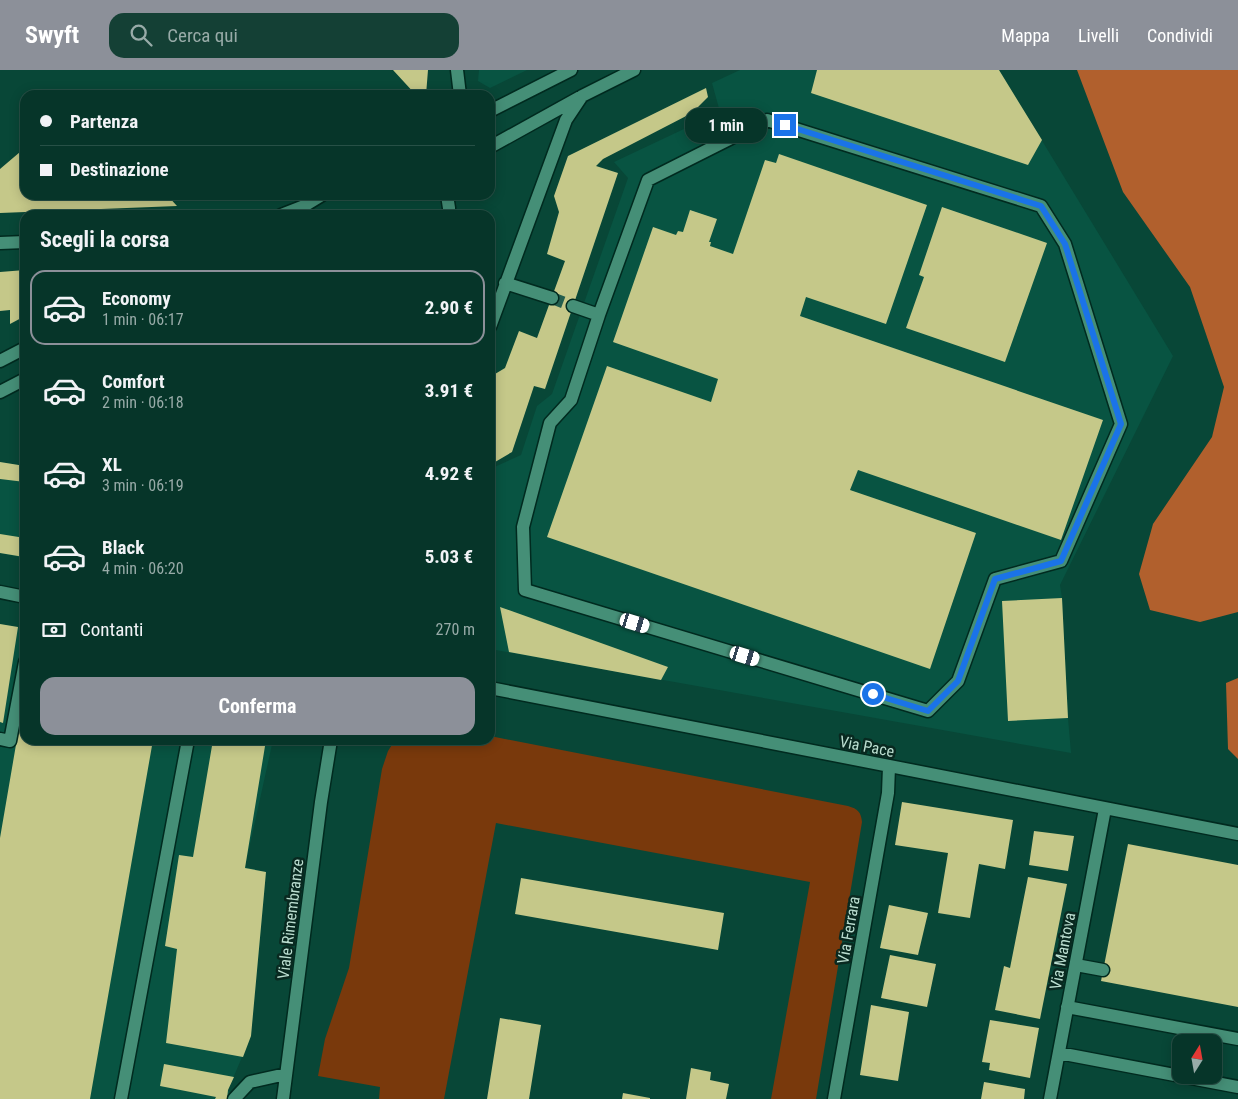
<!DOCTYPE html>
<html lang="it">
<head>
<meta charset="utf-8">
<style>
	:root { --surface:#063529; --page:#144035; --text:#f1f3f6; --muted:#98aba8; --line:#275046; --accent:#8c9099 }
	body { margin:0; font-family:"Roboto Condensed",sans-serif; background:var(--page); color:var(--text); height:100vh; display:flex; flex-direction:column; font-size:19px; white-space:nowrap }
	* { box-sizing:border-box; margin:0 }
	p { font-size:16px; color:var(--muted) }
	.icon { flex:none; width:28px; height:28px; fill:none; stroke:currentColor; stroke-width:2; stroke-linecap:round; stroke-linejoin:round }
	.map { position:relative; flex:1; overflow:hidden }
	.side { position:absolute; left:20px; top:140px; width:475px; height:535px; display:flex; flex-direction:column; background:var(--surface); border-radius:15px; box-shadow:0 2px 12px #0003,0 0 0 1px var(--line) }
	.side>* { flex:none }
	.top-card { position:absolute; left:20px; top:20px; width:475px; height:110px; border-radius:15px; box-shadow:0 2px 12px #0003,0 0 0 1px var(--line); display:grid; align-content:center; height:110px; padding:0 20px; background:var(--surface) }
	.needle { width:32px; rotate:11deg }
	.tools { position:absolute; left:1172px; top:964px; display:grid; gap:10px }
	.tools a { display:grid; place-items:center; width:50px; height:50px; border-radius:10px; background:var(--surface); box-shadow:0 2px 12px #0003,0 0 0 1px var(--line); font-size:25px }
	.end { position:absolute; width:22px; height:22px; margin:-11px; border:6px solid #1a73e8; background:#fff; box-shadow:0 0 0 2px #fff }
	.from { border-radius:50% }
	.bubble { position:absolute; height:35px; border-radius:15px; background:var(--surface); box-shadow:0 2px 12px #0003,0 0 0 1px var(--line); font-size:16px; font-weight:700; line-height:35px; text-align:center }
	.car { position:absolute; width:15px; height:30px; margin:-15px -8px; border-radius:6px; box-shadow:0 0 4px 1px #0007; background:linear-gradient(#fff 24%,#345 0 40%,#fff 0 76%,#345 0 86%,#fff 0) }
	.top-card b { display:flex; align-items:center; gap:18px; height:48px; font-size:19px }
	.top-card b+b { border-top:1px solid var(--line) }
	.top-card i { width:12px; height:12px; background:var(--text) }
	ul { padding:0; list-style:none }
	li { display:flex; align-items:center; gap:15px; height:75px; margin:0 10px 8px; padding:0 10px; border:2px solid transparent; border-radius:15px }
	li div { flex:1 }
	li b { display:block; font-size:19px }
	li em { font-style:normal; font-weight:700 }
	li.active { border-color:var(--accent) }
	li>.icon { width:45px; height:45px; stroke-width:1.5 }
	h2 { padding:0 20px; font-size:22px; line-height:60px }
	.pay { display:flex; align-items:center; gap:12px; height:55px; padding:0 20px; font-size:19px }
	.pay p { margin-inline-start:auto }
	.action { display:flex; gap:10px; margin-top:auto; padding:10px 20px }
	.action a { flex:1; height:58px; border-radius:15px; background:var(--accent); color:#fff; font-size:20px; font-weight:700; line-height:58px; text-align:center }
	header { display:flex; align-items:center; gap:30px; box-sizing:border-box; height:70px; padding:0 25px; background:var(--accent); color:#fff }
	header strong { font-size:24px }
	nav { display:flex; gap:28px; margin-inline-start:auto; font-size:18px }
	.search { width:350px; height:45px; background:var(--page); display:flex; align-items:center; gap:12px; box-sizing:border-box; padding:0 18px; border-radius:15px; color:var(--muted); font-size:19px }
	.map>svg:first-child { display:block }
	.built { fill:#085442 }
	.green { fill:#79390c }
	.forest { fill:#b1602d }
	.building { fill:#c5c889 }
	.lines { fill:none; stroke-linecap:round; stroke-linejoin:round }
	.minor-tunnel { stroke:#235e4e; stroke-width:12; stroke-dasharray:12 6; stroke-linecap:butt }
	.minor-casing { stroke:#012a1f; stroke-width:15 }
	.minor { stroke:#458f77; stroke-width:12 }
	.route { stroke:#1a73e8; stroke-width:6 }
	.labels { text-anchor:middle; stroke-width:5; stroke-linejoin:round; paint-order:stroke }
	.street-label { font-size:16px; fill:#bbded0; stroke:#092920 }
</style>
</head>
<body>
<header>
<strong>Swyft</strong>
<div class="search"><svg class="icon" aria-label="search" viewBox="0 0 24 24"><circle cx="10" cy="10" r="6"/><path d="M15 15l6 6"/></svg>Cerca qui</div>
<nav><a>Mappa</a><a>Livelli</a><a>Condividi</a></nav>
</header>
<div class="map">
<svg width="1238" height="1029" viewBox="0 0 1238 1029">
	<rect width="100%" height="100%" fill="#084737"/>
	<path class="built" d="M479,0H527L490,18L478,11Z
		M740,0H999L1173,286L1060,515L1062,528L1068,648L1071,683L490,579V399L521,385L537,336L552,324L628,108L614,92L720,42L712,13Z
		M0,392L25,396V488L0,483Z
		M0,554L25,559V670H273L245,797L266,802L251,966L228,1020L235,1029H0Z"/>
	<path class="green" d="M490,666L848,736C858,739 861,742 862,752L816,1029H771L810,812L496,753L444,1029H379L380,1017L318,1006L325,969L349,898L382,699L388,681L395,670H490Z"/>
	<path class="forest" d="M1077,0H1238V542L1200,552L1150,540L1139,504L1153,454L1212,367L1224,317L1190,217L1123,122Z
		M1238,608V689L1228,679L1226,613Z"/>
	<path class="building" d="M393,0H428L426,25H416Z
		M817,0H999L1042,70L1028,95L811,23Z
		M706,18L708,27L692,43L603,89L596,96L618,103L545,319L534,316L512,382L490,395V316L495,304L505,298L519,261L537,268L565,191L547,184L559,142L554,126L568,86Z
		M20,82L25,87V125H167L177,136L0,143V99Z
		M779,84L927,135L886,254L806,227L800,246L1103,350L1061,470L858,400L850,420L976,463L930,599L547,467L607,296L711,332L718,309L613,272L653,157L676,165L678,161L683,162L690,140L717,149L709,172H711L710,176L733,184L765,90L776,93Z
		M942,137L1047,173L1005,292L906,258L924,207L919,205Z
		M25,200V246L10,254V240L0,241V202Z
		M0,392L25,396V412L0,409Z
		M0,464L25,468L24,487L0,483Z
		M1062,528L1068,648L1008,651L1002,531Z
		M500,537L668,597L661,610L509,582Z
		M0,554L18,557L3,653L0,652Z
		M24,628H25V670H153L90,1029H0V768Z
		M213,670H266L245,798L266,802L251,966L243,987L166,973L177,879L165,876L179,785L193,787Z
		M902,732L1013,750L1005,799L979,794L970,848L938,843L948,783L895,775Z
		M1034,761L1074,766L1068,801L1029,795Z
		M1128,774L1238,795V937L1101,911Z
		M1028,807L1067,814L1040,949L995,940L1004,896L1010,898Z
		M521,808L724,843L718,880L515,844Z
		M889,835L928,843L918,885L880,878Z
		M890,885L936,894L927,937L881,928Z
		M871,935L909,942L898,1011L860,1005Z
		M500,948L541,955L529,1029H487Z
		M990,950L1039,958L1030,1008L989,1000L990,993L982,992Z
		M164,994L234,1007L228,1020L227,1029H215L216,1027L160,1016Z
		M691,998L711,1002L710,1010L729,1014L726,1029H686Z
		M984,1012L1025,1019L1024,1029H981Z
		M623,1023L650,1028V1029H622Z"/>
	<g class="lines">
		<path class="minor-tunnel" d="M552,228L573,236"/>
		<defs>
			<path id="minor" d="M457,0L460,25
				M490,41L571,0
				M767,50L1041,136L1065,174L1121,354L1061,491L995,509L958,611L928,641L525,520L523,457L550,353L571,330L599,245L648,110Z
				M490,77L582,26L634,0
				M447,125L449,138V145
				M281,145L304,136L322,125
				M0,173L25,172
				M505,213L552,228
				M573,236L599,245
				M490,257L566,50L582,26
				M0,291L25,278
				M0,322L25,309
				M0,522L25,527
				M490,618L1238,764
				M0,669L10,671L25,592
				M1076,895L1103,900
				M1067,937L1238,969
				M1059,983L1238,1017
				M121,1029L188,670
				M234,1029L250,1012L286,1004
				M283,1029L321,732L331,670
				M834,1029L888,723L889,697
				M1050,1029L1105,739"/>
		</defs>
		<use href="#minor" class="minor-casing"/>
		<use href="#minor" class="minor"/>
	</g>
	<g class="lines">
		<path class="route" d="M785,55L1041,136L1065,174L1121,354L1061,491L995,509L958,611L928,641L873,624"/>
	</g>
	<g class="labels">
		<g class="street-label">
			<text transform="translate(867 676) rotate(11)" y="6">Via Pace</text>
			<text transform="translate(290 849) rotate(-83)" y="6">Viale Rimembranze</text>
			<text transform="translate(848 860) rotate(-80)" y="6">Via Ferrara</text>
			<text transform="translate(1062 881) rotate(-79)" y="6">Via Mantova</text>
		</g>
	</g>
</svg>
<div class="tools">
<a><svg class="needle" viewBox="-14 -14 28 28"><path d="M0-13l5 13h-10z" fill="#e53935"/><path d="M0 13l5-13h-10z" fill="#98aba8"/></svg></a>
</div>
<i class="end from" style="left:873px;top:624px"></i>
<i class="end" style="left:785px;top:55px"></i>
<div class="bubble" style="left:685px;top:38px;width:82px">1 min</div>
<i class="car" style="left:635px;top:553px;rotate:107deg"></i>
<i class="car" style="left:745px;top:586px;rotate:107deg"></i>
<div class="top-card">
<b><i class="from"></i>Partenza</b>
<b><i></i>Destinazione</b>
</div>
<section class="side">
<h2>Scegli la corsa</h2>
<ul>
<li class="active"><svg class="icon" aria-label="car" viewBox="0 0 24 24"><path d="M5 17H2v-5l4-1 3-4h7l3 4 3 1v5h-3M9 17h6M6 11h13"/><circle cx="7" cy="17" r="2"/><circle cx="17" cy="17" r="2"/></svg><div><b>Economy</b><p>1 min · 06:17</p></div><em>2.90 €</em></li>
<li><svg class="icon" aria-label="car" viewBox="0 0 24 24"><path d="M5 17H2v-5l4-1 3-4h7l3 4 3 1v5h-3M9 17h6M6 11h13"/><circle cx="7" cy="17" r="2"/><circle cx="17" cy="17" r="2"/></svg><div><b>Comfort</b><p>2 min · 06:18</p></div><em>3.91 €</em></li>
<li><svg class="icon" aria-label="car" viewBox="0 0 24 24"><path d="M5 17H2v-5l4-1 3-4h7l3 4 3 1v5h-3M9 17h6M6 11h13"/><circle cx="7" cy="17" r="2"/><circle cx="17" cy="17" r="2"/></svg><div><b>XL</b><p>3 min · 06:19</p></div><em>4.92 €</em></li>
<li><svg class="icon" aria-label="car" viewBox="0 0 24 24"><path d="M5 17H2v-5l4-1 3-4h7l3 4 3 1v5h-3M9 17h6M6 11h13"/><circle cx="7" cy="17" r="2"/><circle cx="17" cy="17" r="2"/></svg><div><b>Black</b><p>4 min · 06:20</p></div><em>5.03 €</em></li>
</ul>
<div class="pay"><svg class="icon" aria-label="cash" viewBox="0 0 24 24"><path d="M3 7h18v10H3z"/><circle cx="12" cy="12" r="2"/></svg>Contanti<p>270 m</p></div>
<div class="action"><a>Conferma</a></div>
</section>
</div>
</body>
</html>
